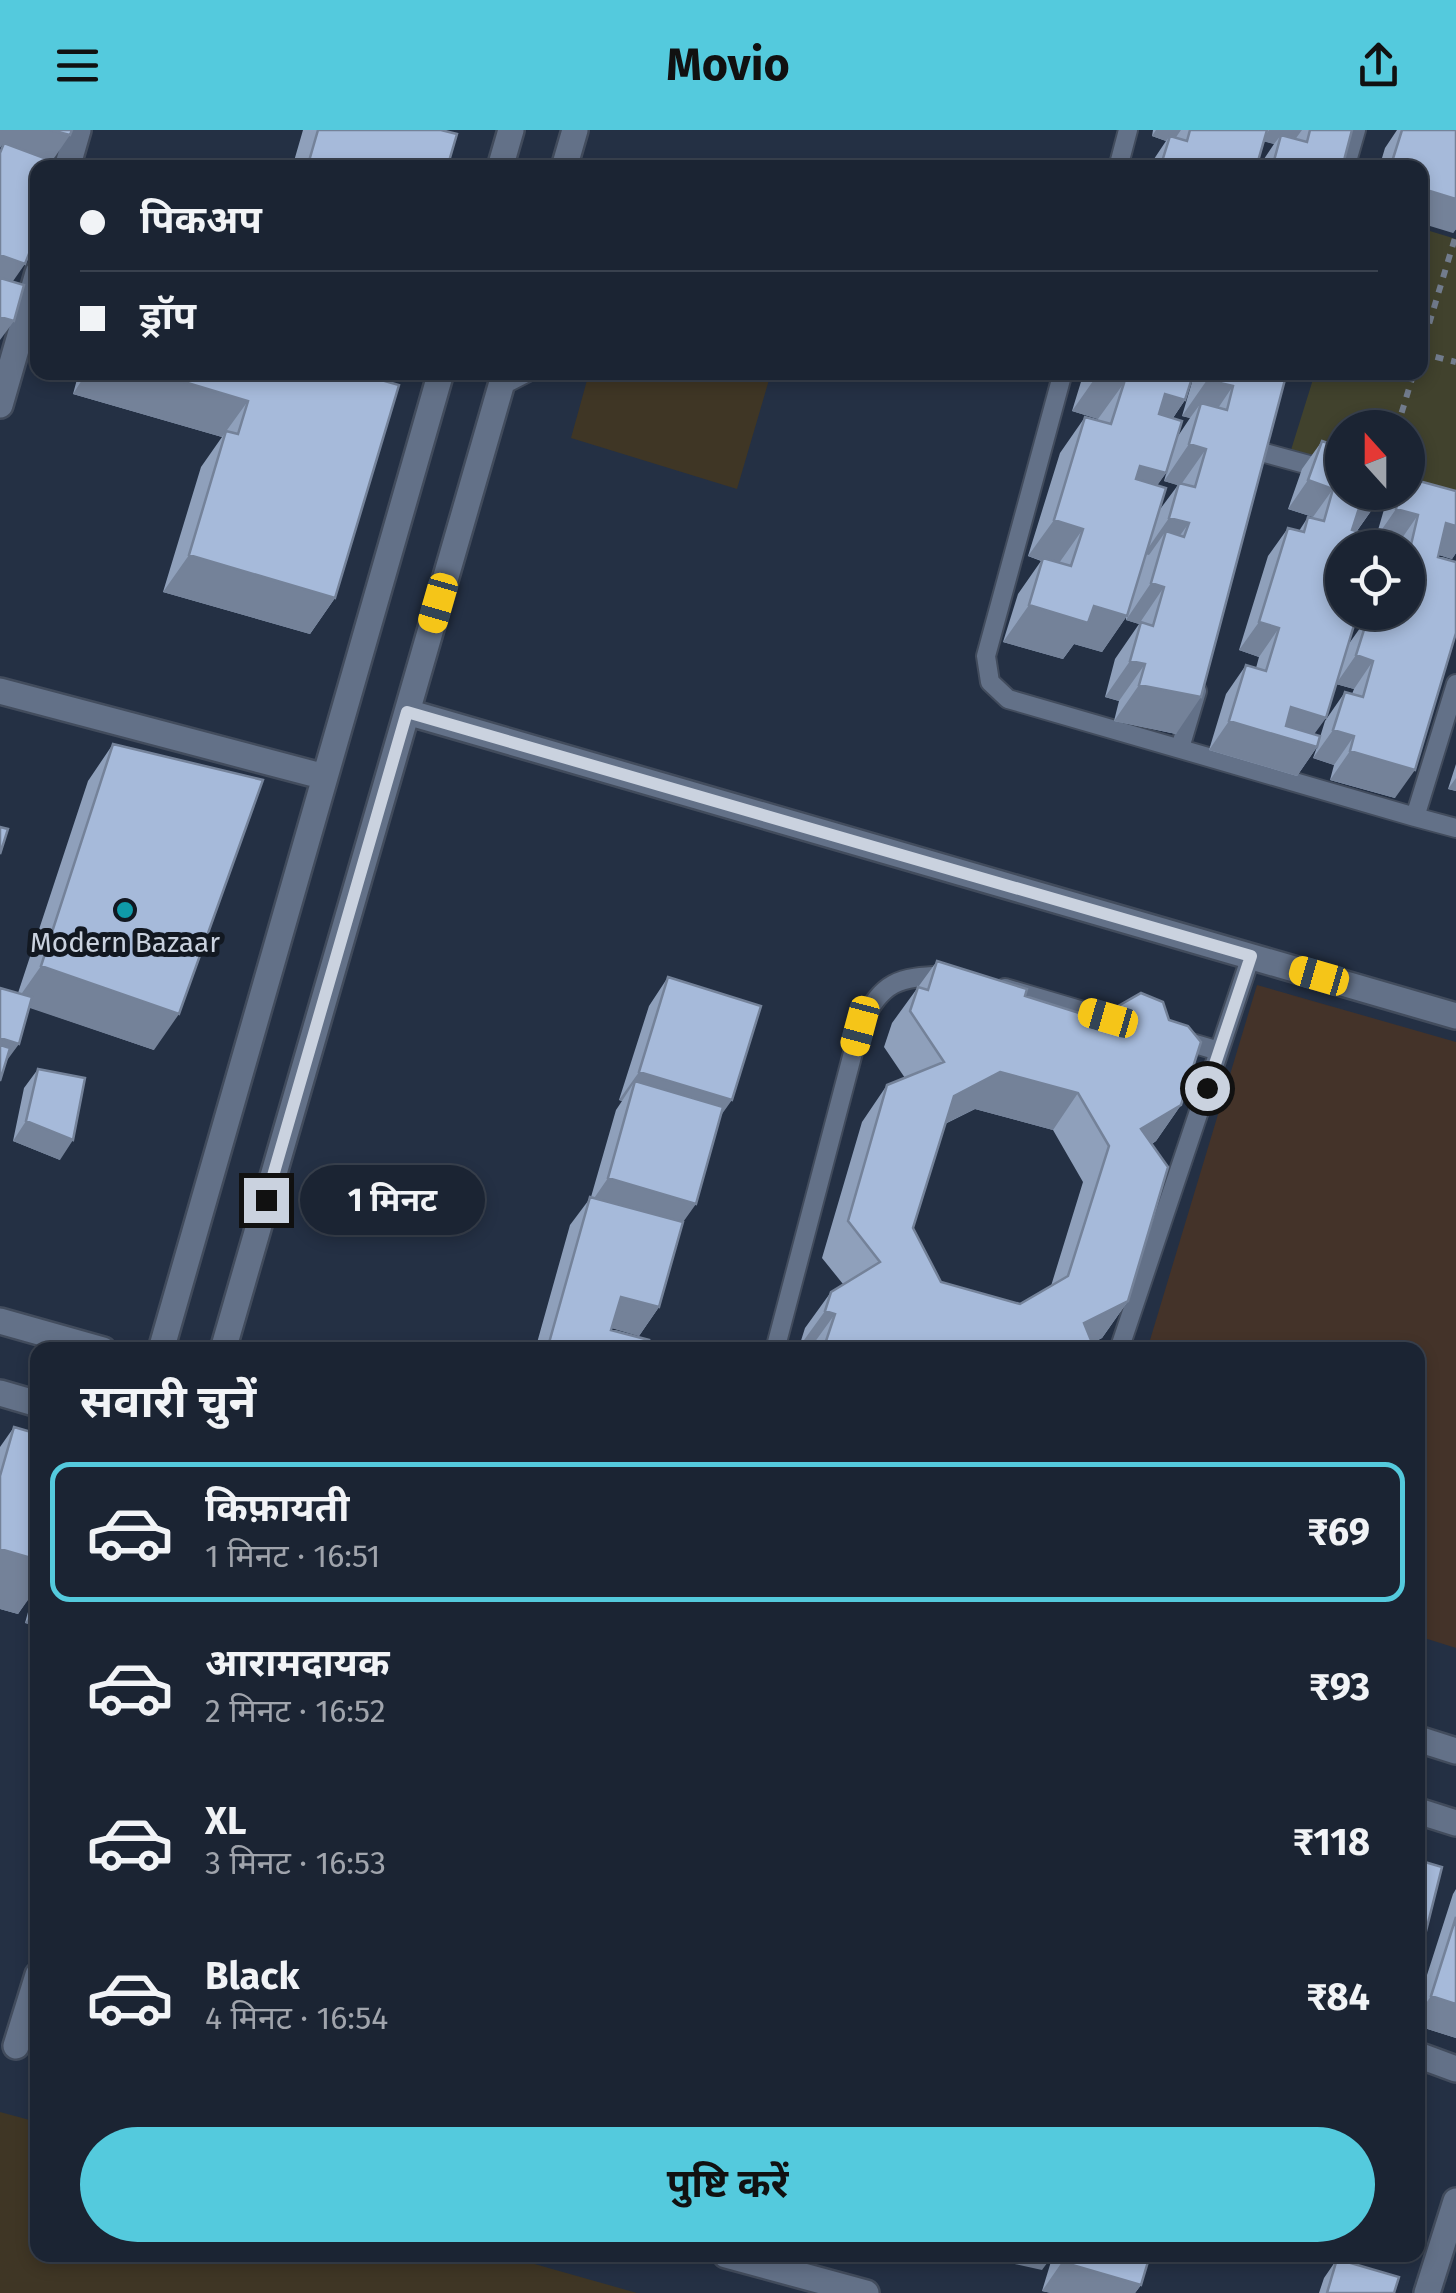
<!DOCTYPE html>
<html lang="hi">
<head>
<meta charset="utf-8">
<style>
	:root { --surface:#1b2433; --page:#28303f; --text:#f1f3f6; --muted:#a0a4ac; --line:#39414e; --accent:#54cadd }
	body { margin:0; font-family:"Fira Sans","Noto Sans Devanagari",sans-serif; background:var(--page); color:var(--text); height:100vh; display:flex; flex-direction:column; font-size:38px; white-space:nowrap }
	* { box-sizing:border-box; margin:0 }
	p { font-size:32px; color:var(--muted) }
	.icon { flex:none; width:55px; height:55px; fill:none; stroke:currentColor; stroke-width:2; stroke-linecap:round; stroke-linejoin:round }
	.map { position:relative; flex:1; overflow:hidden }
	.details { position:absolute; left:30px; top:1212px; width:1395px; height:920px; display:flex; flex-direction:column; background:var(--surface); border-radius:20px; box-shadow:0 5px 15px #0003,0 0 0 2px var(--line) }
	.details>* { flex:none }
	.banner { position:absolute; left:30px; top:30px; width:1398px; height:220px; border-radius:20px; box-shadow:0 5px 15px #0003,0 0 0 2px var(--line); display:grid; align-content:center; height:220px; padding:0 50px; background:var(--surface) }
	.needle { width:65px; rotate:339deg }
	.fabs { position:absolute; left:1325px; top:280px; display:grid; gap:20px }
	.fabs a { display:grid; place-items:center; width:100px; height:100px; border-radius:50%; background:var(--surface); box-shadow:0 5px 15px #0003,0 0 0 2px var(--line); font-size:50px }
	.end { position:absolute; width:45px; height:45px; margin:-22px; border:12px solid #cad2df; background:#111; box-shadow:0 0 0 5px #111 }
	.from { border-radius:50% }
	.bubble { position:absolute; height:70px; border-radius:35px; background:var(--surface); box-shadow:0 5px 15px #0003,0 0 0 2px var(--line); font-size:32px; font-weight:700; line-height:70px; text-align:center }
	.car { position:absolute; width:30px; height:60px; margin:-30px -15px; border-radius:12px; box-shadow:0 0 8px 2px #0007; background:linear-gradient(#f5c518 24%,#345 0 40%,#f5c518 0 76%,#345 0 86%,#f5c518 0) }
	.banner b { display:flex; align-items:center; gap:35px; height:95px; font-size:38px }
	.banner b+b { border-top:2px solid var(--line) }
	.banner i { width:25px; height:25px; background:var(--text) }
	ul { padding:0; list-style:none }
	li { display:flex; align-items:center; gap:30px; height:140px; margin:0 20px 15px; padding:0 30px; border:5px solid transparent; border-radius:20px }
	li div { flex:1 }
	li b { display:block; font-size:38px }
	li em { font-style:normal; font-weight:700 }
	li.active { border-color:var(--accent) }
	li>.icon { width:90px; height:90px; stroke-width:1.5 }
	h2 { padding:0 50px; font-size:45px; line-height:120px }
	.button { display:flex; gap:20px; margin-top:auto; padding:20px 50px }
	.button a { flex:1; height:115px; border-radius:60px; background:var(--accent); color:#111; font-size:40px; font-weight:700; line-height:115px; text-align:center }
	header { display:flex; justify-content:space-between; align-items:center; height:130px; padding:0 50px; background:var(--accent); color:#111; font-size:45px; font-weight:700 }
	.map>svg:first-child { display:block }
	.commercial { fill:#3f3625 }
	.education { fill:#443329 }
	.green { fill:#41422d }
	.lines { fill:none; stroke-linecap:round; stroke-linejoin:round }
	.lane-casing { stroke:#424c5d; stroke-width:22 }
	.street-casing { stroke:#424c5d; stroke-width:30 }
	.path { stroke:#727c8d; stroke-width:6; stroke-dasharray:8 8; stroke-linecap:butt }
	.lane { stroke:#637188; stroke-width:18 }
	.street { stroke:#637188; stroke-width:25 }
	.wall { fill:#8fa0bb; fill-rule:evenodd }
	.shaded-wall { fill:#748299 }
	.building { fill:#a6bada; stroke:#748299; stroke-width:2.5; fill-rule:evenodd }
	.route { stroke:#cad2df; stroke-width:12 }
	.culture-dot { fill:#0f9aa8; stroke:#121821; stroke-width:4 }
	.labels { text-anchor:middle; stroke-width:10; stroke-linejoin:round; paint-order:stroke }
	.poi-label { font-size:28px; fill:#cad2df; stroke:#121821 }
</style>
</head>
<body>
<header><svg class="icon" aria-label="menu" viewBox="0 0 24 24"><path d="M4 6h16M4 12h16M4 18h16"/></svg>Movio<svg class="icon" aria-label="share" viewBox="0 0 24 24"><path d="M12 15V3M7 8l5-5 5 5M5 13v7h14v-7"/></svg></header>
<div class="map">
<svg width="1456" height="2163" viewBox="0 0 1456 2163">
	<rect width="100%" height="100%" fill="#243044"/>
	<path class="commercial" d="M589,243H771L737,359L571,308Z
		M0,1982L37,1992L38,2125H503L637,2163H0Z"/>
	<path class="education" d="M1257,855L1456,912V1518L1418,1506V1220H1147Z"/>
	<path class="green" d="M1420,98L1456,109V369L1408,355V298H1342V336L1291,320L1315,243L1420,242Z"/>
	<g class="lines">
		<defs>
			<path id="lane" d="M1118,38L1128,0
				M1345,38L1356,0
				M1063,242L986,526L990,552L1008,569L1415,687
				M501,256L528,242
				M1265,323L1342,344
				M1456,554L1415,687L1456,698
				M1180,618L1197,561
				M1005,858L1100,886
				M1178,909L1219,921
				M775,1220L860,896C884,850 896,848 946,845
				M1119,1220L1251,826"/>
			<path id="street" d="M67,38L78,0
				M500,38L511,0
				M564,38L575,0
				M0,275L38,143
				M0,561L325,647
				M407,582L1456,886
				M0,1191L103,1220
				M161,1220L441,242
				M223,1220L505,242
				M0,1263L38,1274
				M1418,1609L1456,1621
				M1418,1681L1456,1693
				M16,1916L38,1845
				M1418,1925L1456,1939
				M726,2125L866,2163
				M1427,2163L1456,2071"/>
		</defs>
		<use href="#lane" class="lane-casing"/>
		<use href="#street" class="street-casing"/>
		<path class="path" d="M1420,223L1456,232
			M1420,224L1455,108
			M1397,298L1414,242"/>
		<use href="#lane" class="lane"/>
		<use href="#street" class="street"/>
	</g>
	<path class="wall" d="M303,0H441L447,38H292Z
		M1153,0H1352L1342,38H1258L1274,14L1264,11L1256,38H1148L1166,11L1152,6Z
		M1397,0H1456V99L1453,103L1420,38H1379L1385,18Z
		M79,242H387L335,468L310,504L163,462L201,337L222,307L73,264Z
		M1084,242H1194L1185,270L1173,288L1176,309L1190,288L1182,286L1195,242H1287L1176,604L1114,591L1119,571L1105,567L1115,529L1139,494L1126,490V487L1102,522L1074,514L1063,529L1003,512L1018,464L1041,431L1028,426L1060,323L1085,287L1098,291V289L1072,281ZM1170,330L1164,351L1178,355L1158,382L1157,355L1166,343Z
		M1322,311L1376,374L1357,401L1376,407L1385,376L1394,362L1456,361V423L1452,429L1439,425L1395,668L1330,650L1334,635L1313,628L1317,617L1297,646L1209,620L1226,564L1246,535L1256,538L1259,527L1239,520L1268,426L1288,398L1299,401L1308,387H1313L1288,379L1302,339ZM1380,409L1398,414L1397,418H1408V482H1342ZM1356,488L1365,491L1348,515ZM1336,554L1354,559L1352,564L1345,562L1325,591L1317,617L1314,604Z
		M113,614L154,920L29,877L6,932L18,863L88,651Z
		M1456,634V661L1448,659Z
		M937,831L1025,866L1079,883L1084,876L1181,975L1156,1011L1152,1014L1128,1171L1102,1208L1092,1213L1095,1220H808L799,1217L805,1198L831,1162L843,1154L822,1128L862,992L887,955L905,948L884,917L892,893ZM975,979L1053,1000L1083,1052L1051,1156L1020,1174L941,1152L913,1098L945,994Z
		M668,847L721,985L683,1092L659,1177L639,1206L612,1198L611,1200L646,1220H535L570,1095L591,1067L616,980L622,971L619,970L649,876Z
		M38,939L60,1030L13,1011L24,958Z
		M14,1297L38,1304V1496L25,1493L34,1460L18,1484L0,1479V1317Z
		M1456,1759V1908L1418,1896V1873L1453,1764Z
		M1053,2125H1150L1141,2155L1135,2163H1051L1042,2161Z
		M1337,2129L1394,2163H1319L1324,2148Z"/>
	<path class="shaded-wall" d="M0,0H50L70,5L50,34L4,13L0,18Z
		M1156,0H1181L1172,13L1170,6L1166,11L1152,6Z
		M1269,0H1302L1289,18L1281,5L1274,14L1262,11Z
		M1420,58L1456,69V99L1453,103L1420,93Z
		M0,125L25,134L11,154L0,149Z
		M0,187L14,191L0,210Z
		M87,242H151L248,271L222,307L73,264Z
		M1098,244L1124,253L1098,289L1072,281Z
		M1207,250L1233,256L1208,293L1201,273L1190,288L1182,286Z
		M1165,264L1185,270L1160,307L1139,300Z
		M1189,314L1206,319L1180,356L1164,351Z
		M1140,336L1166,343L1140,380L1114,372Z
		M1308,350L1333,359L1313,387L1288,379Z
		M1362,369L1376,374L1356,402L1342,397Z
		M1396,379L1418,385L1398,414L1376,408Z
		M1169,388L1189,393L1163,429L1166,401L1149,425L1144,424Z
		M1054,390L1083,399L1057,436L1028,426Z
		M1446,393L1456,396V423L1452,429L1426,421Z
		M189,425L335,468L310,504L163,462Z
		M1337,439L1342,441V475L1317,467Z
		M1151,453L1164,457L1139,494L1126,490Z
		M1029,475L1094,476L1127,486L1102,522L1074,514L1063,529L1003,512Z
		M1360,482H1387L1378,495L1368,487L1365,491L1356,488Z
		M1259,492L1279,498L1259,527L1239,520Z
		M1356,525L1373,531L1354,559L1336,554Z
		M1130,531L1145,534L1119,571L1105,567Z
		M1139,555L1201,567L1176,604L1114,591Z
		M1291,577L1326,588L1307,614L1317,617L1297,646L1209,620L1229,591Z
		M1333,600L1354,606L1334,635L1313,628Z
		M1350,621L1415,640L1395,668L1330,650Z
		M1456,648V661L1448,659Z
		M41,836L179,884L154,920L15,873Z
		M0,908L19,914L5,933L0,932Z
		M639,942L732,970L712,998L635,951L622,971L619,970Z
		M1000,942L1078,963L1053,1000L975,979L928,1002L954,966Z
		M1181,975L1156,1011L1116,1036L1141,999Z
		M26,991L73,1010L60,1030L13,1011Z
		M608,1048L696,1074L676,1102L588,1077Z
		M621,1167L659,1177L639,1206L601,1195Z
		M1128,1171L1102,1208L1078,1220L1084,1193Z
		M825,1181L835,1184L809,1220L799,1217Z
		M0,1419L38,1430V1456L18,1484L0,1479Z
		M38,1475V1496L25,1493Z
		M1431,1866L1456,1874V1908L1418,1896V1885Z
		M975,2125H1053L1042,2140Z
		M1062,2132L1141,2155L1135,2163H1051L1042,2161Z"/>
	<path class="building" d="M50,0H72L70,5Z
		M318,0H441L457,4L447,38H307Z
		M1190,0H1267L1256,38H1160L1170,6L1187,11Z
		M1310,0H1352L1342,38H1272L1281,5L1307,12Z
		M1402,0H1456V69L1420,58V38H1390Z
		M4,13L63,35L62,38H38V101L25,134L0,125V23Z
		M0,148L24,155L14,191L0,187Z
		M151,242H387L385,251L399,255L335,468L189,425L226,301L238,304L248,271Z
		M1098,242H1194L1185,270L1165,264L1159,284L1182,291L1166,343L1140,336L1136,349L1166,358L1127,486L1094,476L1088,493L1029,475L1043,428L1071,436L1083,399L1054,390L1085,287L1111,294L1124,253L1098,244Z
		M1209,242H1287L1201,567L1139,555L1145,534L1130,531L1141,492L1153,496L1164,457L1151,453L1166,401L1184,407L1189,393L1169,388L1179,353L1195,357L1206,319L1189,314L1201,273L1227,280L1233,256L1207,250Z
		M1322,311L1342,318V362H1380L1376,374L1362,369L1352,400L1380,408L1377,418H1342V441L1337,439L1332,457L1342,460V482H1358L1326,588L1291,577L1286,596L1320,606L1317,617L1229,591L1246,535L1266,541L1279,498L1259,492L1288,398L1304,402L1308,387L1324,391L1333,359L1308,350Z
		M1408,348L1456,361V396L1446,393L1438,427L1456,432V503L1415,640L1350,621L1354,606L1333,600L1345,562L1363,567L1373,531L1356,525L1368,487L1390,493L1393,482H1408V418L1410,419L1418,385L1396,379L1401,362H1408Z
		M113,614L263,650L179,884L41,836Z
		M0,697L8,699L0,724Z
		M937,831L1027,859L1025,866L1082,884L1084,876L1106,883L1141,863L1163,872L1169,890L1188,896L1201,912L1181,975L1141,999L1168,1037L1128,1171L1084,1193L1095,1220H823L835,1184L825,1181L831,1162L880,1132L848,1091L887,955L944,932L910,881L918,857L928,860ZM1000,942L1078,963L1109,1016L1068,1146L1020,1174L941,1152L913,1098L954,966Z
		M668,847L761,876L732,970L639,942Z
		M0,858L32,867L19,914L0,908Z
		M0,915L10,918L0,951Z
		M38,939L85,948L73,1010L26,991Z
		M635,951L723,977L696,1074L608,1048Z
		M590,1067L683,1092L659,1177L621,1167L611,1200L649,1210L646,1220H547Z
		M14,1297L38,1304V1430L0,1419V1346Z
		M1418,1730L1442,1737L1418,1833Z
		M1456,1787V1874L1431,1866Z
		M1064,2125H1150L1141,2155L1062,2132Z
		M1337,2129L1399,2147L1394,2163H1327Z"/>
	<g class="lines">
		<path class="route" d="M266,1070L407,582L1251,826L1207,958"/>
	</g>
	<circle class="culture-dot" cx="125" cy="780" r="10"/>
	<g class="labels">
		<g class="poi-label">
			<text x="125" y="822">Modern Bazaar</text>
		</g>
	</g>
</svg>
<div class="fabs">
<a><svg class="needle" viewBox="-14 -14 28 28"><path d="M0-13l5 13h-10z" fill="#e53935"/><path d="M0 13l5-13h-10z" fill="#a0a4ac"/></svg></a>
<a><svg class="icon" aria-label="locate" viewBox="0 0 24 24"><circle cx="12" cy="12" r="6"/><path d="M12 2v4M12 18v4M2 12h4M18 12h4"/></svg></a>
</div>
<i class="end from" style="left:1207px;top:958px"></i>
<i class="end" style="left:266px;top:1070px"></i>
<div class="bubble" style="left:300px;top:1035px;width:185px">1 मिनट</div>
<i class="car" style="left:438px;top:473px;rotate:196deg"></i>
<i class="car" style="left:1319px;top:846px;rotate:286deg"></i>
<i class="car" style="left:1108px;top:888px;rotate:286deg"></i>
<i class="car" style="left:860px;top:896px;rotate:195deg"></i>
<div class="banner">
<b><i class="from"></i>पिकअप</b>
<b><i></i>ड्रॉप</b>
</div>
<section class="details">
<h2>सवारी चुनें</h2>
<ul>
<li class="active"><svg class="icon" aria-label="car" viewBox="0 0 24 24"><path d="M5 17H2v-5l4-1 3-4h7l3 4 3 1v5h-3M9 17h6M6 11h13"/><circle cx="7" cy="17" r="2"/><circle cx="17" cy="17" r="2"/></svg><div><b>किफ़ायती</b><p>1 मिनट · 16:51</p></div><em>₹69</em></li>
<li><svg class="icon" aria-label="car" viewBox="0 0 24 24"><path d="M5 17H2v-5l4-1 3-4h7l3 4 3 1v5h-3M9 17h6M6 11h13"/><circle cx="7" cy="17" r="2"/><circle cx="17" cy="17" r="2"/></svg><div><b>आरामदायक</b><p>2 मिनट · 16:52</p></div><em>₹93</em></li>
<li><svg class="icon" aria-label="car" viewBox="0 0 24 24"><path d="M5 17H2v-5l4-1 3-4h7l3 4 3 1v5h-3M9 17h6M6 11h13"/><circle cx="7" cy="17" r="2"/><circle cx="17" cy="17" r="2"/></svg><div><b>XL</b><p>3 मिनट · 16:53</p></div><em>₹118</em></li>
<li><svg class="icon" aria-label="car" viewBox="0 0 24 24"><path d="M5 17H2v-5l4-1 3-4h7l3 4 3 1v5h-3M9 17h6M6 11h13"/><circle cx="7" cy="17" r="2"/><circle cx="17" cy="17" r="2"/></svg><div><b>Black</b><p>4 मिनट · 16:54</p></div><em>₹84</em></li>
</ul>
<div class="button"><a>पुष्टि करें</a></div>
</section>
</div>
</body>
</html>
